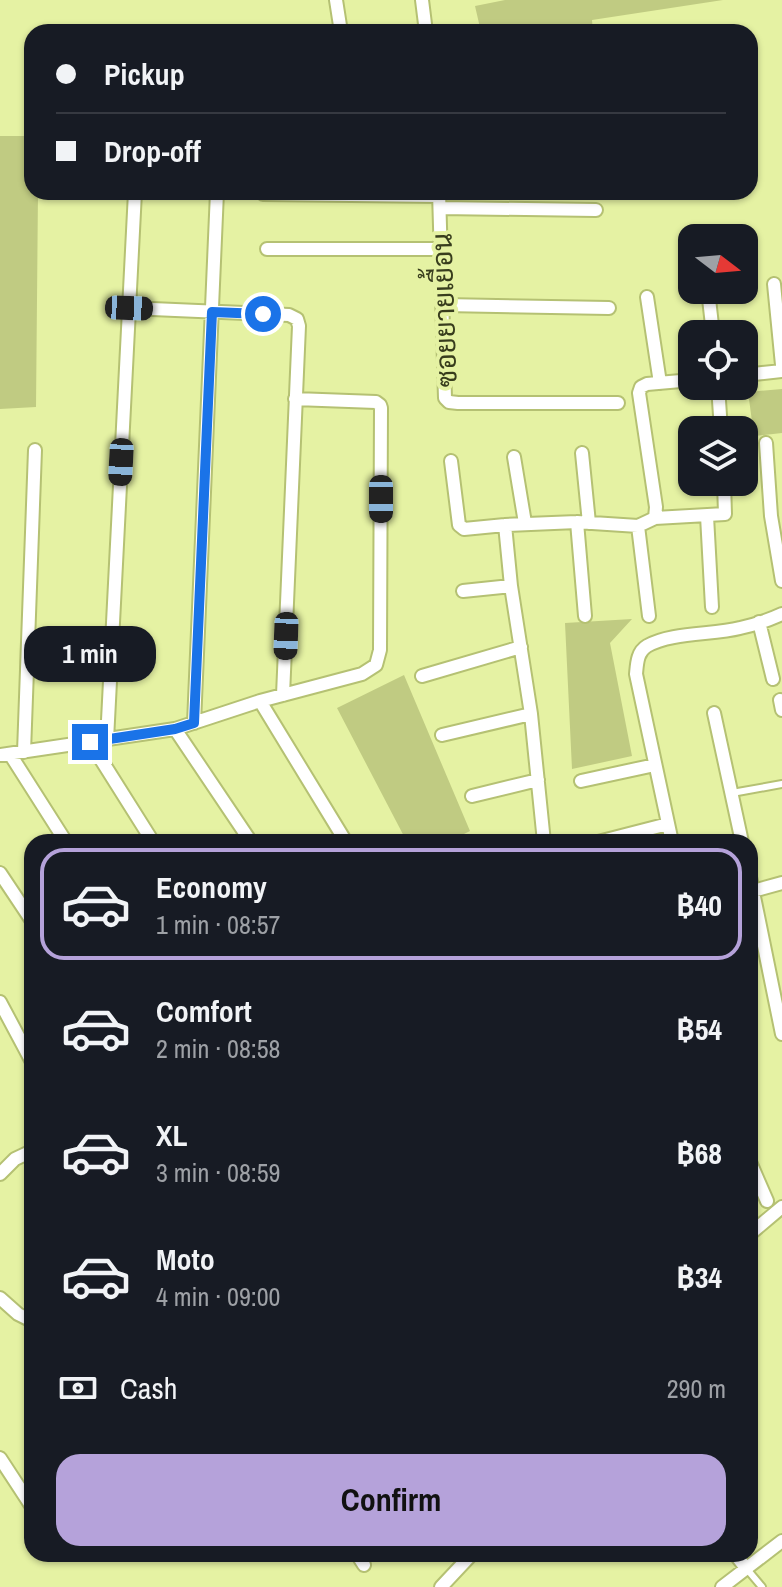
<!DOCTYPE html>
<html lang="en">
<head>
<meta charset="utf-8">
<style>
	:root { --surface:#171b24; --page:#242831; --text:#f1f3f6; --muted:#9ea1a6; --line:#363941; --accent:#b5a2da }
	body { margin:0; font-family:"Archivo Narrow",Sarabun,sans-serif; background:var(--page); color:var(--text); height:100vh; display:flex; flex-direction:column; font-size:30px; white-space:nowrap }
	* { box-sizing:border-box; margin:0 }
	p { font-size:26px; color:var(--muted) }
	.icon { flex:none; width:44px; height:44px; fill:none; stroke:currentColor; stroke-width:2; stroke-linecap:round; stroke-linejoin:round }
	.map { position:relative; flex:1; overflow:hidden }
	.side { position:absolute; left:24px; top:834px; width:734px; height:728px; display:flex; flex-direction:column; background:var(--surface); border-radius:24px; box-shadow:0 2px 6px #0004 }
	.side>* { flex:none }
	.top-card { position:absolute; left:24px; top:24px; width:734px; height:176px; border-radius:24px; box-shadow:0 2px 6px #0004; display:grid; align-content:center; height:176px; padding:0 32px; background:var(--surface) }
	.needle { width:52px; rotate:106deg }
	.buttons { position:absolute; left:678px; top:224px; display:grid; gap:16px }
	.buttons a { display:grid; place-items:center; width:80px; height:80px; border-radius:16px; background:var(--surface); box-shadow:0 2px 6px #0004; font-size:40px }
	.end { position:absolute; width:36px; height:36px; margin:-18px; border:10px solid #1a73e8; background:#fff; box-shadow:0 0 0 4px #fff }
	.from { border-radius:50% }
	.bubble { position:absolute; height:56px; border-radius:24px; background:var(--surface); box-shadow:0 2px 6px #0004; font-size:26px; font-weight:700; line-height:56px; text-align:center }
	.car { position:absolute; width:24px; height:48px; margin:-24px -12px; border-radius:10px; box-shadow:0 0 6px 2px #0007; background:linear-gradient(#222 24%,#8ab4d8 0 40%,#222 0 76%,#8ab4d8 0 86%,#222 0) }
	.top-card b { display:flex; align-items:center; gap:28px; height:76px; font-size:30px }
	.top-card b+b { border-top:2px solid var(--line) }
	.top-card i { width:20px; height:20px; background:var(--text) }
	ul { padding:14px 0 0; list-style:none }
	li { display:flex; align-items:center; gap:24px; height:112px; margin:0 16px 12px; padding:0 16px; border:4px solid transparent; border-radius:24px }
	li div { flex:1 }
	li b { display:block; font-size:30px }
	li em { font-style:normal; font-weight:700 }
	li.active { border-color:var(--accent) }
	li>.icon { width:72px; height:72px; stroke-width:1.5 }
	.pay { display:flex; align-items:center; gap:20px; height:88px; padding:0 32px; font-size:30px }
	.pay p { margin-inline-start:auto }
	.action { display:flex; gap:16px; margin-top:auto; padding:16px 32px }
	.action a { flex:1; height:92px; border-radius:24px; background:var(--accent); color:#111; font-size:32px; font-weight:700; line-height:92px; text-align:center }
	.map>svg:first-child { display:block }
	.green { fill:#c0cb82 }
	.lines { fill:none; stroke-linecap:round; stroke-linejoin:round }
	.service-casing { stroke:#b5c173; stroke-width:10 }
	.minor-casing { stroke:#b5c173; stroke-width:16 }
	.service { stroke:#fff; stroke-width:6 }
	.minor { stroke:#fff; stroke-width:12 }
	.route { stroke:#1a73e8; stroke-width:10 }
	.labels { text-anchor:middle; stroke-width:8; stroke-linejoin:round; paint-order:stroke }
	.street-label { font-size:28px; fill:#383d1d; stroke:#e5f2a3 }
</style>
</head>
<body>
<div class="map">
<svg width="782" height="1587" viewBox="0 0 782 1587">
	<rect width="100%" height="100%" fill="#e5f2a3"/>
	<path class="green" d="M505,0H723L592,20L593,32H481L475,6Z
		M0,136H32V192H38L36,407L0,409Z
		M782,389V433L754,436L748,392Z
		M632,619L610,643L632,756L572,769L565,623Z
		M404,675L470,831L448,842H407L337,708Z"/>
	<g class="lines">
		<defs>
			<path id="service" d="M732,793L782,784
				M746,1568L762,1587"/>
			<path id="minor" d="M336,0L341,32
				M422,0L426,32
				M439,192L445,398L449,402L458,403H618
				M263,194L439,196
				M440,208L596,210
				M267,249H442
				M774,284L782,365
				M708,290L713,334
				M647,297L660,383
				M444,305L609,308
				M129,308L289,315L297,319L299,326L283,695
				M744,375L782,371
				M718,386L721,430
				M766,443L771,516L782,581
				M582,453L589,523
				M514,457L525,523
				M451,461L459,525L464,529L505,525
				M707,516L712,607
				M655,518L725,514L724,482
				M577,522L585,616
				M638,526L649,616
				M463,591L511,586
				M759,622L773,679
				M422,676L521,647
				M780,700L782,710
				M260,701L346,842
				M714,713L742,842
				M194,723L217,192
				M175,729L251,842
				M442,735L531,714
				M107,740L135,192
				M90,742L153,842
				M24,752L35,450
				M10,754L66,842
				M0,755L175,729L260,701L362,674L376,665L380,650L381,408L380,405L376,402L295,399
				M581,781L655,765
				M472,796L538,780
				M544,842L531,714L511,586L505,525L577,522L638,526L655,518L656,507L639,393L641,387L647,384L692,380
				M598,842L668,824
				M672,842L636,674C637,664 637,652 647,646C671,632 713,635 740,628C754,625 769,620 782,614
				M0,873L32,921
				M750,877L782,1034
				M753,891L782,883
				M0,1002L32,1062
				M750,1162L767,1201
				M0,1174L15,1159L32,1151
				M750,1234L782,1207
				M0,1298L18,1314L32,1321
				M0,1458L32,1507
				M357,1554L364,1565
				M735,1554L746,1568
				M441,1587L472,1554
				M722,1587L782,1541"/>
		</defs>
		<use href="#service" class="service-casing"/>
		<use href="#minor" class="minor-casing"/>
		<use href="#service" class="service"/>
		<use href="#minor" class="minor"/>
	</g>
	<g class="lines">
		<path class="route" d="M90,742L175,729L194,723L212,312L263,314"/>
	</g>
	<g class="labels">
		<g class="street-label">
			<text transform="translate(444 310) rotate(-92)" y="10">ซอยยายเยื้อน</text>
		</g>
	</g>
</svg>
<div class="buttons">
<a><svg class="needle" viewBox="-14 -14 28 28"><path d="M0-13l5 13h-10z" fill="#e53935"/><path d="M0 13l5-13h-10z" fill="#9ea1a6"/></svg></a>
<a><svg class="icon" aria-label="locate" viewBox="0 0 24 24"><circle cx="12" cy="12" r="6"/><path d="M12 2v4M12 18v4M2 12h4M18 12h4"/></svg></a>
<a><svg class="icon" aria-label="layers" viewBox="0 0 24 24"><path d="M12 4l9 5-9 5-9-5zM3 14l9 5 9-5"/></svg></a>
</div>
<i class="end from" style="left:263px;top:314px"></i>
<i class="end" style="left:90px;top:742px"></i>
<div class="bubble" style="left:24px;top:626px;width:132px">1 min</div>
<i class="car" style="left:129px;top:308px;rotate:92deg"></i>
<i class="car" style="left:121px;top:462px;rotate:183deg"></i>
<i class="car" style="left:381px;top:499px;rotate:180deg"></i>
<i class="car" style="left:286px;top:636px;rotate:182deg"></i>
<div class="top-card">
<b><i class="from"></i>Pickup</b>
<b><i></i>Drop-off</b>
</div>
<section class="side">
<ul>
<li class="active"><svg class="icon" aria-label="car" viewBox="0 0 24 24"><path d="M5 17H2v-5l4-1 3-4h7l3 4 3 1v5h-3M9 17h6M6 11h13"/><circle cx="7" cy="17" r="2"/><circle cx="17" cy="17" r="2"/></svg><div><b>Economy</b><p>1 min · 08:57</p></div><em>฿40</em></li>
<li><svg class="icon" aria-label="car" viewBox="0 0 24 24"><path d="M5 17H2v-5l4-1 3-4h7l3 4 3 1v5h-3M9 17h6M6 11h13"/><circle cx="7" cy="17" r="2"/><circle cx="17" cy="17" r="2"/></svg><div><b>Comfort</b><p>2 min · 08:58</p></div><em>฿54</em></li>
<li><svg class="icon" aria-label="car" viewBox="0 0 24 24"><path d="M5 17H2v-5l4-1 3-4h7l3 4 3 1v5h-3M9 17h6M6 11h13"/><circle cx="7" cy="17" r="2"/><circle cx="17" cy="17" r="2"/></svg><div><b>XL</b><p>3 min · 08:59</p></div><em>฿68</em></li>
<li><svg class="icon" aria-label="car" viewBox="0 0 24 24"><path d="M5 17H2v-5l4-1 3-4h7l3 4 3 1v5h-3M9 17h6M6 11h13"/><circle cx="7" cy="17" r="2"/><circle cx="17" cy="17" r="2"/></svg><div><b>Moto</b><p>4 min · 09:00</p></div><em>฿34</em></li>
</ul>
<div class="pay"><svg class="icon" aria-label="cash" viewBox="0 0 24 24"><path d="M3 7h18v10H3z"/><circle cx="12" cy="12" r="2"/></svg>Cash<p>290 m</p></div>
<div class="action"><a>Confirm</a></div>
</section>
</div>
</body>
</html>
